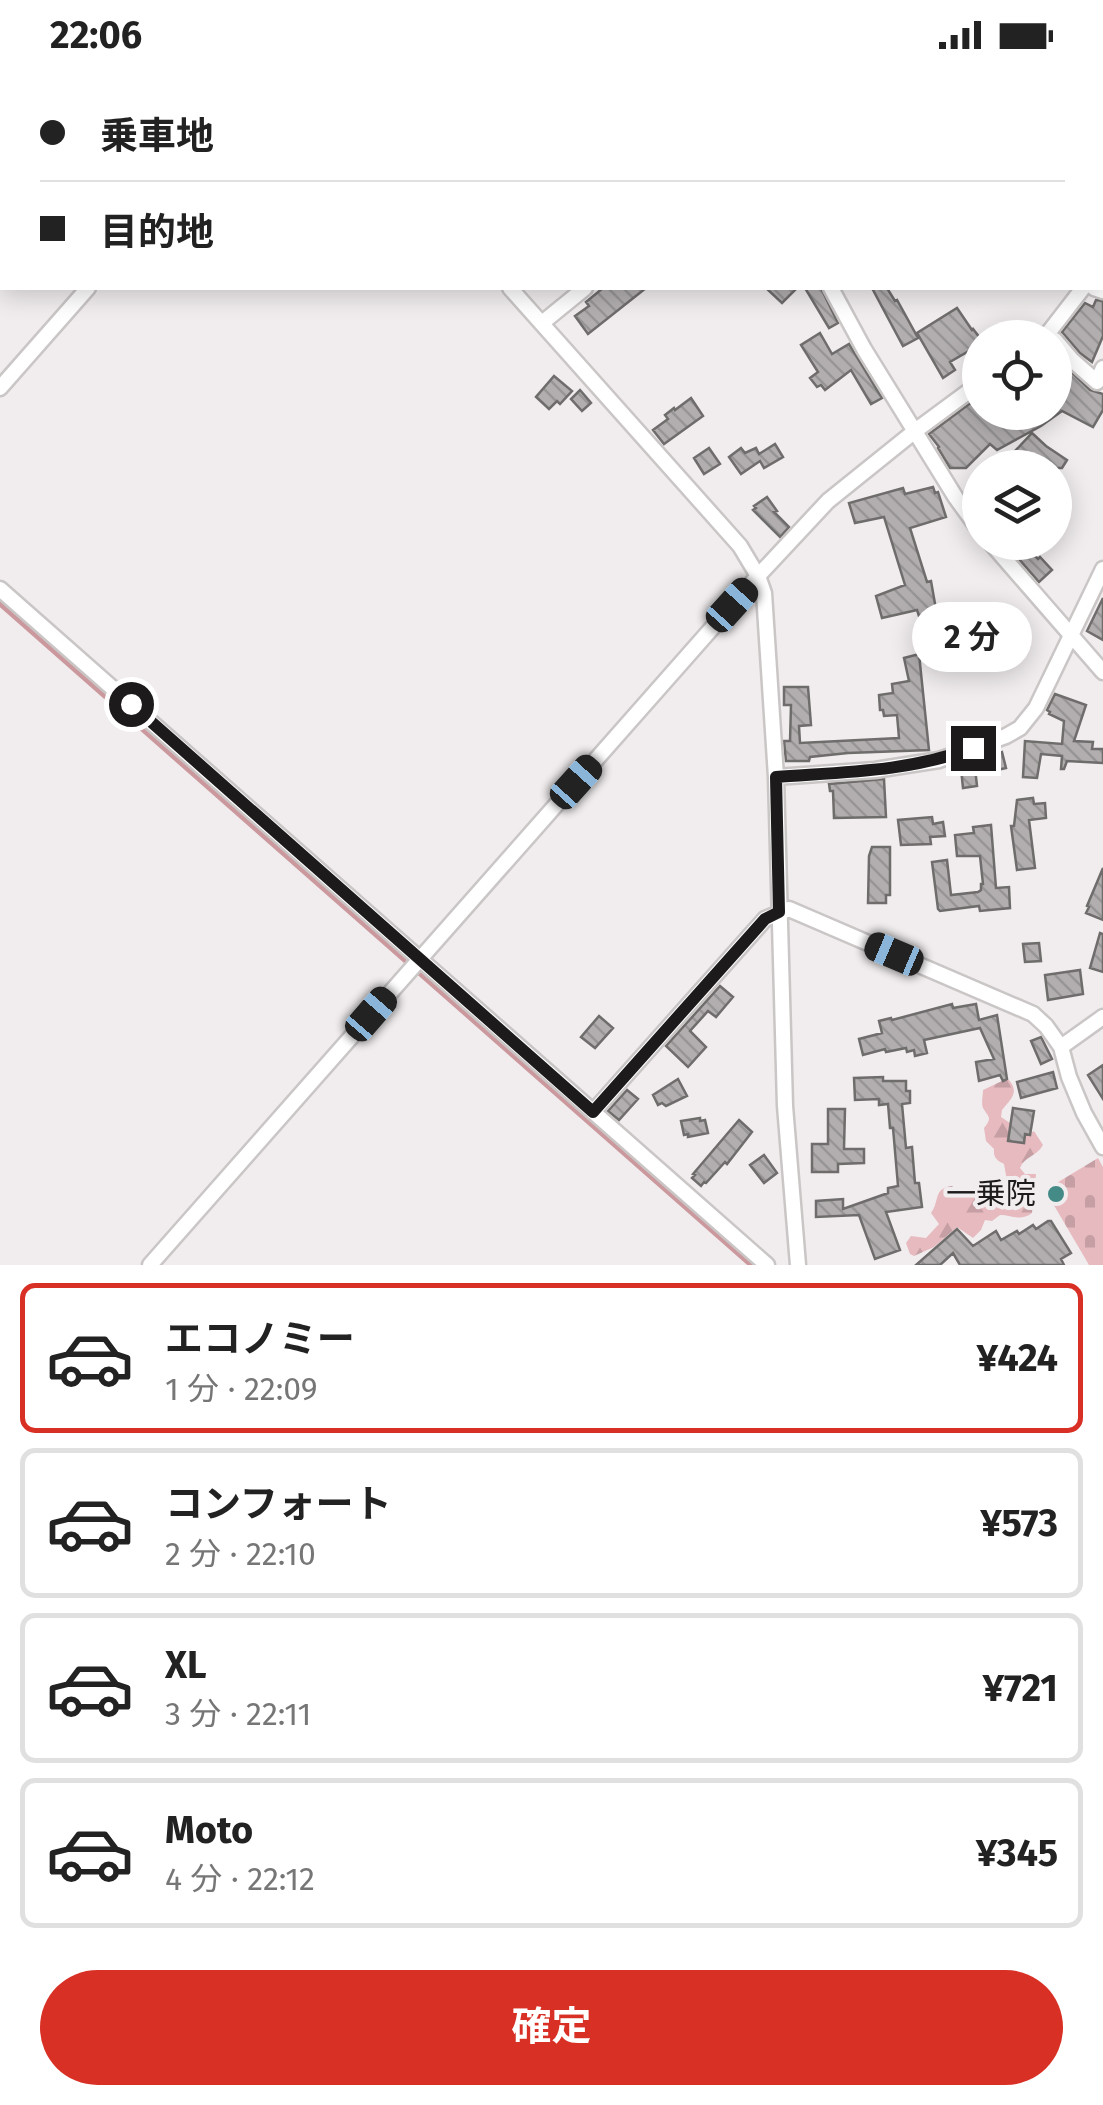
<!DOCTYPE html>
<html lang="ja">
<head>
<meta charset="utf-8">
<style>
	:root { --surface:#fff; --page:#f6f6f6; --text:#222; --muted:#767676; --line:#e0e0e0; --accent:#d93025 }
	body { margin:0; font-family:"Fira Sans","Noto Sans JP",sans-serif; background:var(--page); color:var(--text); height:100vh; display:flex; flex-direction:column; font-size:38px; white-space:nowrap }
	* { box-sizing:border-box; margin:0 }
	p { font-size:32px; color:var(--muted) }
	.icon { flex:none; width:55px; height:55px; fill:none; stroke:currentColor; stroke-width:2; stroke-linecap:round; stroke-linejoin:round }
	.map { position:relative; height:1195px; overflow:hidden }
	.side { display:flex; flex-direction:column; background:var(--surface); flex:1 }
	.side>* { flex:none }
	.banner { position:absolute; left:0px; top:0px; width:1105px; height:220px; box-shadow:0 5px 25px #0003; display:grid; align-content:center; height:220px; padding:0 40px; background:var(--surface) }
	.tools { position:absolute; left:962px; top:250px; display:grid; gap:20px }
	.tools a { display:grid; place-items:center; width:110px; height:110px; border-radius:50%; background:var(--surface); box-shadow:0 5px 25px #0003; font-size:50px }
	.end { position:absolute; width:45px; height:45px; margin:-22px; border:12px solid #1c1a1a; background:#fff; box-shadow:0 0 0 5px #fff }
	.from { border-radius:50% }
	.bubble { position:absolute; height:70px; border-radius:35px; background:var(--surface); box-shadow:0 5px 25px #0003; font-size:32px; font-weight:700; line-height:70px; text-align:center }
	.car { position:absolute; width:30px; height:60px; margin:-30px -15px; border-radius:12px; box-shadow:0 0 8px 2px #0007; background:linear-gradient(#222 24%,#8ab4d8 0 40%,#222 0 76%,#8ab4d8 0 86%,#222 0) }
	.banner b { display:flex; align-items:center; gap:35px; height:95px; font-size:38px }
	.banner b+b { border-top:2px solid var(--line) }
	.banner i { width:25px; height:25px; background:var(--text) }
	ul { padding:18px 0 0; list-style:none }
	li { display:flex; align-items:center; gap:30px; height:150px; margin:0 20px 15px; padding:0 20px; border:5px solid var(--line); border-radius:15px }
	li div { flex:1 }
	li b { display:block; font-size:38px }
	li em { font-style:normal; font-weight:700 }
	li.selected { border-color:var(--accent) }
	li>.icon { width:90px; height:90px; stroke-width:1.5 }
	.cta { display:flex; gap:20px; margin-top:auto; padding:20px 40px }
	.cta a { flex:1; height:115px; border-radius:60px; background:var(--accent); color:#fff; font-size:40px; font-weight:700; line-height:115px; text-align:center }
	.status { display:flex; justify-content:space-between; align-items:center; height:70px; padding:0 50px; background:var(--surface); direction:ltr }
	.status svg { height:28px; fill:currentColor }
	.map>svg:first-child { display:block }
	.forest { fill:url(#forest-firs) }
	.cemetery { fill:url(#cemetery-stones) }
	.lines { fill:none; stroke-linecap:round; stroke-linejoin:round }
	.stream { stroke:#ca989d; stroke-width:5 }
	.building { fill:url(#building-back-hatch); stroke:#6f6c6c; stroke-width:2.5 }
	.street-casing { stroke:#cac6c6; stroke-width:19 }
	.secondary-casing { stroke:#cac6c6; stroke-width:25 }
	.street { stroke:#fff; stroke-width:14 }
	.secondary { stroke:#fff; stroke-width:20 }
	.route { stroke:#1c1a1a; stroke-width:12 }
	.poi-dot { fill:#448b88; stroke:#f1edee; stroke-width:4 }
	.labels { text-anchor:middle; stroke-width:8; stroke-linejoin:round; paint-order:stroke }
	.poi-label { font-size:30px; fill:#1c1a1a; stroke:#f1edee; text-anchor:end }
</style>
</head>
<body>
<div class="status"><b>22:06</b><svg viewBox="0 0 49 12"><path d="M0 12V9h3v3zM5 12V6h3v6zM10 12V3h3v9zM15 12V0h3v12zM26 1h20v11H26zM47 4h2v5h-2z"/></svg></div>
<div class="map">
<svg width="1103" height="1195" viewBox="0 0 1103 1195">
	<defs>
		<pattern id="forest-firs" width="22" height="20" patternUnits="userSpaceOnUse" patternTransform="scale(2.5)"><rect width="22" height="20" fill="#e6babf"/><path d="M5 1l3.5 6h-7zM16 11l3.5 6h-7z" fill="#c59fa4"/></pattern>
		<pattern id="cemetery-stones" width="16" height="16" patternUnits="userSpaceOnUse" patternTransform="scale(2.5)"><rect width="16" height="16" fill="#e6babf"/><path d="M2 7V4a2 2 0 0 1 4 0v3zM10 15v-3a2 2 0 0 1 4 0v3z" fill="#c59fa4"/></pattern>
		<pattern id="building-back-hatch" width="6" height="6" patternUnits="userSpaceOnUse" patternTransform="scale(2.5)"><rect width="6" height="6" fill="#b2aeaf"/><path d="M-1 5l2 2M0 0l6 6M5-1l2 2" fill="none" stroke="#989596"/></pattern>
	</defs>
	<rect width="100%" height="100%" fill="#f1edee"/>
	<path class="forest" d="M1004,1010H1009C1020,1023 1010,1030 1002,1040L1001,1047L1013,1055L1021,1068L1034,1061L1043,1075C1037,1086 1024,1087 1020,1098L1025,1104H1036L1032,1143C1020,1152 1013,1145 1000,1145L992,1151L985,1150L981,1160L973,1168L957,1157L934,1177L914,1186L910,1184L906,1173L911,1166L926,1168L939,1154L931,1143C940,1131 933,1118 952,1116L963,1126L978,1122H991L1007,1111L1004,1094C997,1091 993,1087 994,1079L986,1071L984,1058C993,1047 988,1047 983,1038C981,1033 983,1025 983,1020Z"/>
	<path class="cemetery" d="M1098,1088L1103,1097V1195H1089L1045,1120Z"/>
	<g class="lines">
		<path class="stream" d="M0,534L751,1195"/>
	</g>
	<path class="building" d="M603,218H646L588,264L575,246L589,236L586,232Z
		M766,218H797L782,233Z
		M805,218H821L838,253L829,258Z
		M872,218H887L895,231L897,230L918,268L903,276Z
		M1096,230L1103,231V266L1092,292L1080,283L1062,262L1085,233L1093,237Z
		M957,238L972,260L973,259L980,268V278L972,283L969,281L950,292L955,300L943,308L917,263Z
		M820,263L832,284L849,274L882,328L871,334L851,300L825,320L821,315L817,317L810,308L818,302L801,275Z
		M1055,286L1090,320L1103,324V340L1093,357L1062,341L1041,356L997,380L990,374L966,398H950L938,378L939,377L929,364L980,326V342H1007L1020,355L1036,342H1055Z
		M554,306L572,321L560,334L557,331L549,339L536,327Z
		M580,320L591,333L582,341L571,329Z
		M691,328L703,346L664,374L653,360L668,349L665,345L674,338L675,340Z
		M1032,363L1046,376L1067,390L1062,398H999Z
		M775,374L783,387L764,398L760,391L741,404L729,387L741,378L745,383L756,378L759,384Z
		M709,378L720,394L704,404L694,388Z
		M933,417L935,423L938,422L946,447L910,458L927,512L931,511L937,545H933L939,566L937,573L928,575L917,540L882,548L876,526L905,515L884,447L855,453L849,433L903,418L905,424Z
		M767,427L777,441L774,442L789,457L780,467L753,440L756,438L754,436Z
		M1029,480L1038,489L1040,487L1052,500L1039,512L1019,489Z
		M1103,528V570L1087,561Z
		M919,584L929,680L848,683L810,687L809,691H786L784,671H790L791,635H784V617H808L811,655L799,656L800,673L899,668L897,645L884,646L883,640H880L879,625L893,623L892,614L909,611L904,588Z
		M1055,624L1086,635L1074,671L1093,672L1092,679H1103V693L1067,691L1064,699H1061L1062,686L1041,684L1037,708L1023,707L1025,671L1062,674L1064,651L1049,644L1050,642L1047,640Z
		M996,681V684L1002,682L1006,698L979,704L976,690Z
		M975,698L977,716L963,718L961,699Z
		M884,709L886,747L834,748L833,721H830L829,714Z
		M1033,728L1034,734L1045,733L1046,748L1029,750L1035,798L1017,800L1011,756H1014L1017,730Z
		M932,747L933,754L943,752L945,766L930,767L931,774L901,775L898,750Z
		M991,755L996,818L1009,817L1010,838L980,841L979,836L940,841L938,839L932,792L947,790L951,825L978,822L981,820V814H983L980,786H957L955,765L974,763L973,757Z
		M872,777H890V825H886V833H868L869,786Z
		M1103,798V850L1086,843L1089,837L1087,836Z
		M1100,863L1103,864V902L1090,898Z
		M1039,873L1041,891L1025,892L1023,874Z
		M1080,900L1083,924L1048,930L1045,905Z
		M720,916L733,927L716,947L708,941L690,961L706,977L688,997L666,976Z
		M952,934L953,938L976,934L979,950L997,945L1007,1009L1003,1011L1000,1005L979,1011L976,992L994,989L980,958L924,970L927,983L915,986L914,980L907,982L906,978L886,982L885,979L863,985L859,969L882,963L879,951L891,948L892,950Z
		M599,946L613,958L595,978L581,967Z
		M1041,967L1052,989L1041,994L1031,971Z
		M1103,995V1029L1088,1005Z
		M1053,1002L1057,1018L1021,1028L1017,1012Z
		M883,1007V1011H906V1021H910V1033L902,1034L906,1078L912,1077L915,1113H919L922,1137L886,1142L900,1180L875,1189L859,1145L816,1147V1131L843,1129V1139L888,1123V1118L898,1116L893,1058H890L888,1034L879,1035V1029L855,1030L854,1008Z
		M678,1009L687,1026L666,1036L662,1033L658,1035L653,1025Z
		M627,1020L638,1029L619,1050L608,1041Z
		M1013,1038L1034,1041L1030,1065L1025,1064L1024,1073L1008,1071Z
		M828,1039H845L844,1079H864V1093L838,1094V1102H812V1074H828Z
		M700,1048V1051L705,1050L708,1063L688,1067V1064L684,1065L681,1051Z
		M739,1050L752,1062L727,1094L725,1092L706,1113L704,1112L701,1116L692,1108L695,1105L693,1104Z
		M764,1085L777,1103L764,1113L750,1095Z
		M1048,1151H1051L1071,1183L1061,1189L1064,1195H960L953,1183L940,1195H916L957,1159L973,1176L996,1161L1001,1170L1017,1161L1019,1164L1033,1155L1036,1159Z"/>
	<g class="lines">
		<defs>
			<path id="street" d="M316,0L318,2
				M564,0L566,2
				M277,2L279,0
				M591,2L594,0
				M818,2L820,0
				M1102,190H1103
				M510,218L740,476L758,506L764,523L776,707L785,1036L798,1195
				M831,218L864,279L956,428L980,461
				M1094,218L1103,221
				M542,253L585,218
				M1042,268L1049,262L1083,218
				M1055,270L1072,290L1097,312L1103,298
				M0,318L88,218
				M990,472L1103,602
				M0,519L767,1195
				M776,707L875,700L939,690L1006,666L1020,658L1036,638L1103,499
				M1061,977L1103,947
				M593,1042L765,849L789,839L1033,944L1046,956L1061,977L1069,1007L1084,1043L1103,1077
				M150,1195L758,506L828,431L915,361L980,313"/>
			<path id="secondary" d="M875,0L880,2
				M1102,119L1103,120"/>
		</defs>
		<use href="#street" class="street-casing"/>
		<use href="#secondary" class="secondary-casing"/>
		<use href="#street" class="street"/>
		<use href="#secondary" class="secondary"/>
	</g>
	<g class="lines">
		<path class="route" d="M131,634L593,1042L765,849L779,842L776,707C844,702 908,702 973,678"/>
	</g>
	<circle class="poi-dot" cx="1056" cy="1124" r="10"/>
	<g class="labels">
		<g class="poi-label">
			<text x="1036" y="1134">一乗院</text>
		</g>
	</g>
</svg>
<div class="tools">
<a><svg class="icon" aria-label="locate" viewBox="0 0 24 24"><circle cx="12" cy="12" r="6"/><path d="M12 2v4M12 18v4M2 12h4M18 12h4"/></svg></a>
<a><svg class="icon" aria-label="layers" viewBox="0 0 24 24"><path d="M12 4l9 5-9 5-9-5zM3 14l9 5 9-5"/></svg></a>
</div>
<i class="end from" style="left:131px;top:634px"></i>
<i class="end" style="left:973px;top:678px"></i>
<div class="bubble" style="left:912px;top:532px;width:120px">2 分</div>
<i class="car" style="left:732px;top:535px;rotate:42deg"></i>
<i class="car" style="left:576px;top:712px;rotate:42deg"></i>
<i class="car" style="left:894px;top:884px;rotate:293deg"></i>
<i class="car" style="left:371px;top:944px;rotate:41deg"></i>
<div class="banner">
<b><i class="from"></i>乗車地</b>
<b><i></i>目的地</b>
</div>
</div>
<section class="side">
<ul>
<li class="selected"><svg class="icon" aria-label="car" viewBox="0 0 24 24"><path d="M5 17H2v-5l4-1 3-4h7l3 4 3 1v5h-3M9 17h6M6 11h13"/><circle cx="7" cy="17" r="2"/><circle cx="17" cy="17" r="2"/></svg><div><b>エコノミー</b><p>1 分 · 22:09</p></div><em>¥424</em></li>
<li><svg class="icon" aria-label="car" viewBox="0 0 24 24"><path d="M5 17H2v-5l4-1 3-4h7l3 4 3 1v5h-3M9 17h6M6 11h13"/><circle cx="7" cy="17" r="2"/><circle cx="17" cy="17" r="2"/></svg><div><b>コンフォート</b><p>2 分 · 22:10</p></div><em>¥573</em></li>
<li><svg class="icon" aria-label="car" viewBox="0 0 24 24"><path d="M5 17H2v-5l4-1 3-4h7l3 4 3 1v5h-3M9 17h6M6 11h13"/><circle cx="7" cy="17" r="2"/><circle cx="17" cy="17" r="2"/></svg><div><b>XL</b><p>3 分 · 22:11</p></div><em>¥721</em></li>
<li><svg class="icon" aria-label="car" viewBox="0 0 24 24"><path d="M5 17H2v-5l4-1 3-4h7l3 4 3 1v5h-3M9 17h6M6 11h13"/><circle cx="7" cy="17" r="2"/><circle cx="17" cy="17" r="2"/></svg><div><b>Moto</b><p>4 分 · 22:12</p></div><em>¥345</em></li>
</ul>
<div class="cta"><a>確定</a></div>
</section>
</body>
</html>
